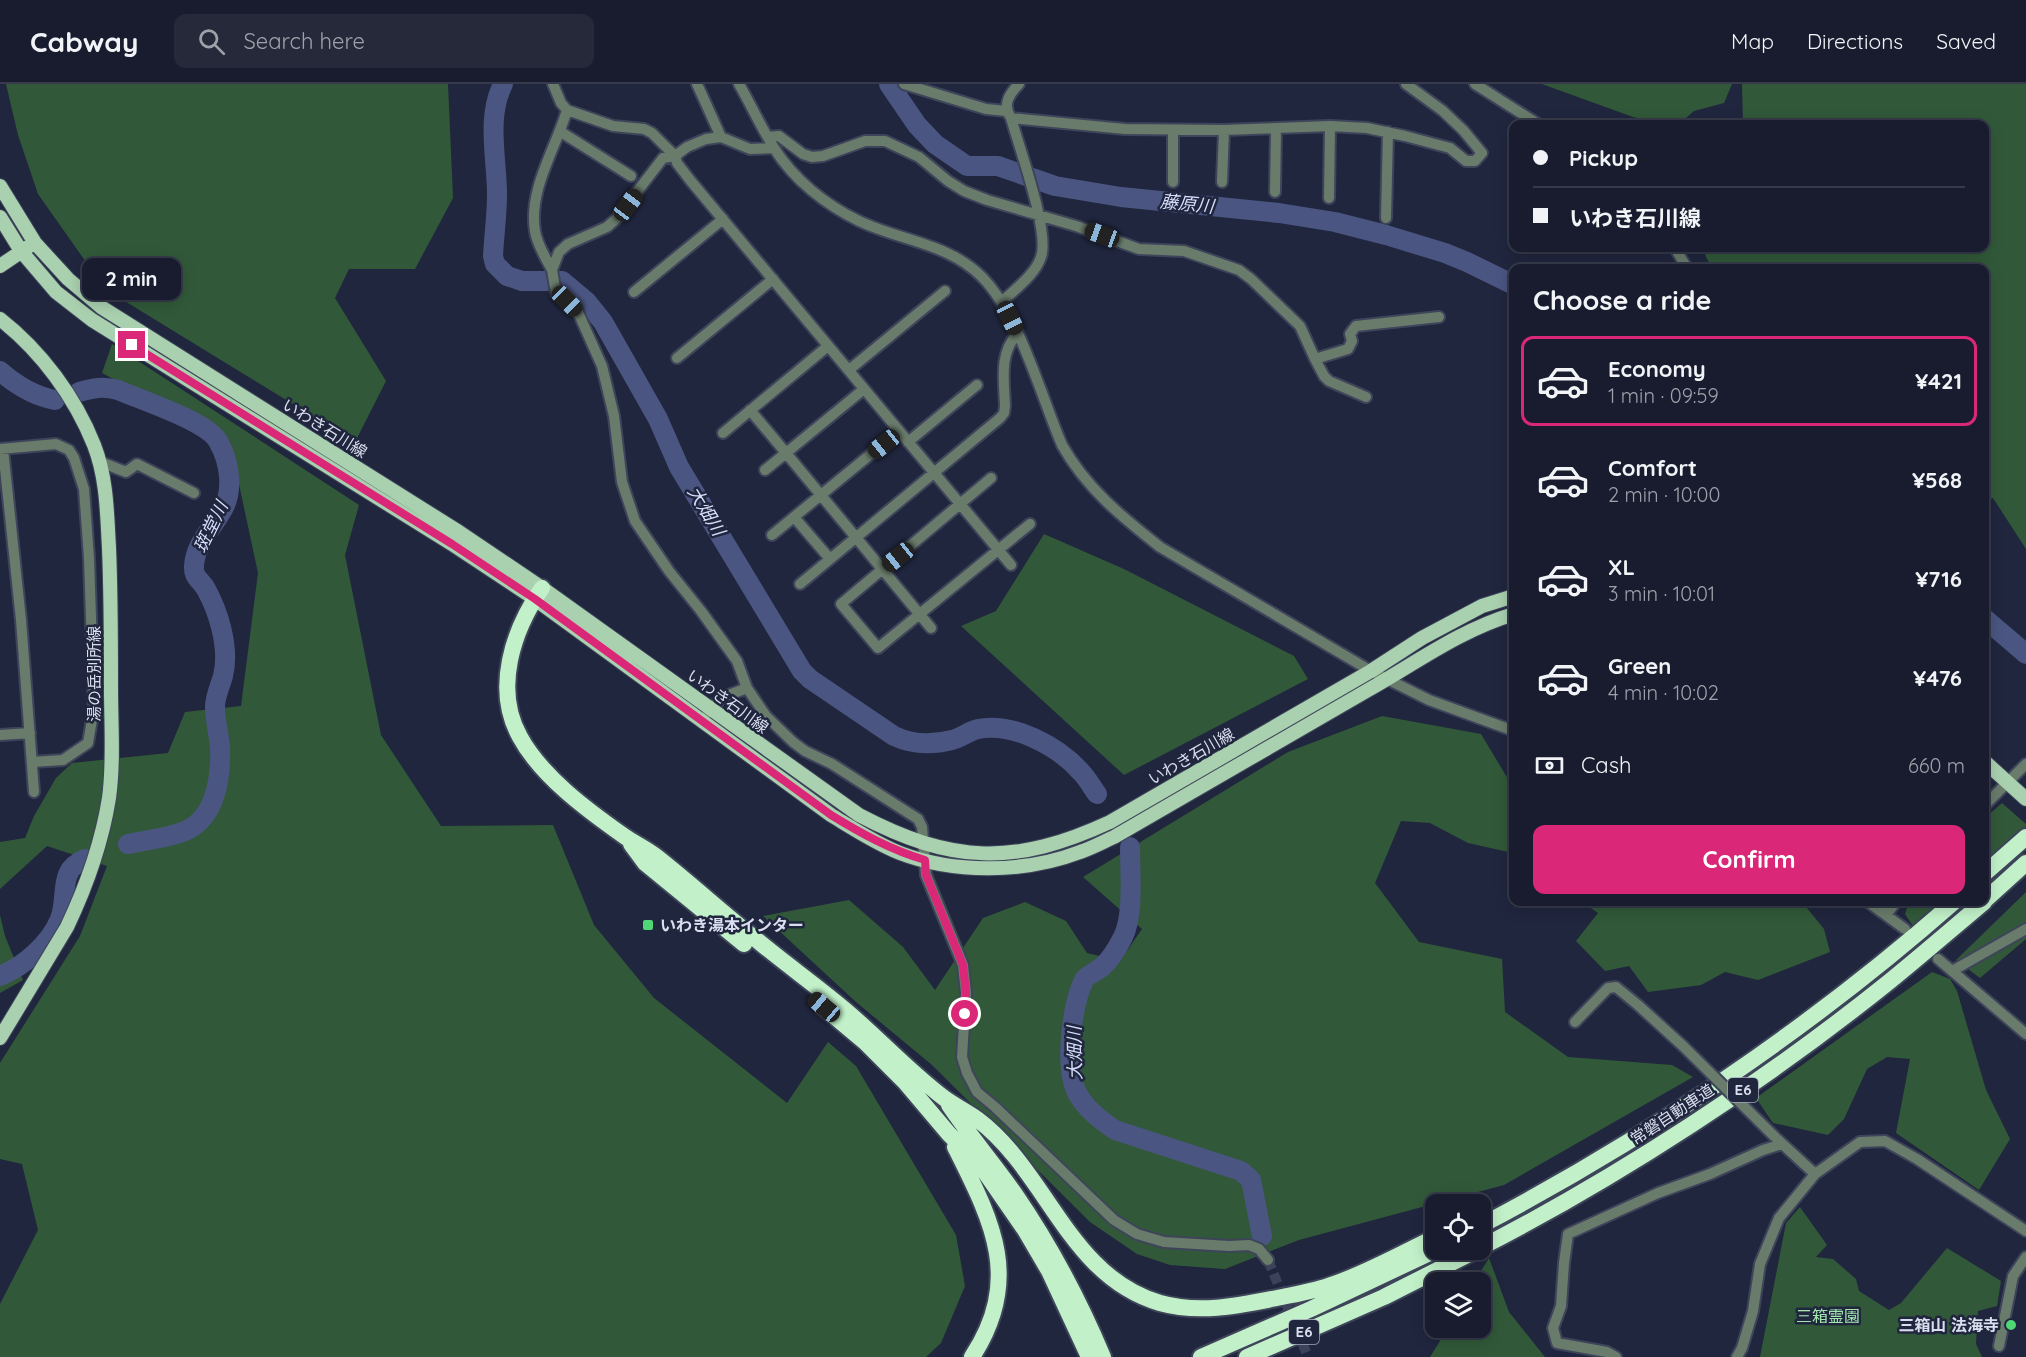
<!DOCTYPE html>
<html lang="en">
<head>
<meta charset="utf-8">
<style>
	:root { --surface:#181c2e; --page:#25293a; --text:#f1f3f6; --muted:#9fa1aa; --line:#363a4a; --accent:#db2777 }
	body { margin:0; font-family:Quicksand,"Noto Sans JP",sans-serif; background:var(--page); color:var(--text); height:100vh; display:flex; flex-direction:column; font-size:22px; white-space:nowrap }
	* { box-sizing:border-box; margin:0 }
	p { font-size:20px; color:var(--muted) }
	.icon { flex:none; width:33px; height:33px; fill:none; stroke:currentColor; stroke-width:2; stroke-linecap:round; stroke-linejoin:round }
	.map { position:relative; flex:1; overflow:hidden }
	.panel { position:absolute; left:1509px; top:180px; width:480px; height:642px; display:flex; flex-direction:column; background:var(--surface); border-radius:12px; box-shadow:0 3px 15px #0003,0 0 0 2px var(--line) }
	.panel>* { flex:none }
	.banner { position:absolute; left:1509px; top:36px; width:480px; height:132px; border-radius:12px; box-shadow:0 3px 15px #0003,0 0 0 2px var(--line); display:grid; align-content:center; height:132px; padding:0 24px; background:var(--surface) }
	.tools { position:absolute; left:1425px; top:1110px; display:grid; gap:12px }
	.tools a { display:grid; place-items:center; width:66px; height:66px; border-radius:12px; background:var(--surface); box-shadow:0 3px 15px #0003,0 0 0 2px var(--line); font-size:30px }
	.end { position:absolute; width:27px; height:27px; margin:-14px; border:8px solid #db2777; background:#fff; box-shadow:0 0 0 3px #fff }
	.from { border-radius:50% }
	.bubble { position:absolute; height:42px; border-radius:12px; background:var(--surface); box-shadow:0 3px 15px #0003,0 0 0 2px var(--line); font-size:20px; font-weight:700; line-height:42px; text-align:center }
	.car { position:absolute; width:18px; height:36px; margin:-18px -9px; border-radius:8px; box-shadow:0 0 4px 2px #0007; background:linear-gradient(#222 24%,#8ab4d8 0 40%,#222 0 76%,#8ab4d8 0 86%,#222 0) }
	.banner b { display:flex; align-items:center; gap:21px; height:57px; font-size:22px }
	.banner b+b { border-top:2px solid var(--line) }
	.banner i { width:15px; height:15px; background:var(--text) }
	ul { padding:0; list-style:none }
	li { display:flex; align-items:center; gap:18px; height:90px; margin:0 12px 9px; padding:0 12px; border:3px solid transparent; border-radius:12px }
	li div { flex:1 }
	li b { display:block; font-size:22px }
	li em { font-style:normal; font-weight:700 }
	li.active { border-color:var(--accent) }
	li>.icon { width:54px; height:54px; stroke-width:1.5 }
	h2 { padding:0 24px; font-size:27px; line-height:72px }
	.pay { display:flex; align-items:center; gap:15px; height:66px; padding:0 24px; font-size:22px }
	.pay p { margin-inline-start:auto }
	.primary-button { display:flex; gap:12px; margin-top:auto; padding:12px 24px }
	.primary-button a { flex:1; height:69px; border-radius:12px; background:var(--accent); color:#fff; font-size:24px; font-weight:700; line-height:69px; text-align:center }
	header { display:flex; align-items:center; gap:36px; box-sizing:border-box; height:84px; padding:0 30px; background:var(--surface); border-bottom:2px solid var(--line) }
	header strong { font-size:28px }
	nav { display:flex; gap:33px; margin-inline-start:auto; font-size:21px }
	.search { width:420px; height:54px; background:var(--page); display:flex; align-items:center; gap:15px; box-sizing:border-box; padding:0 21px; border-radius:12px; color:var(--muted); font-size:22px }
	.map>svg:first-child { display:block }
	.green { fill:#315939 }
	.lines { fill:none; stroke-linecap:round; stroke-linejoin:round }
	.river { stroke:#4a5581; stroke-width:20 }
	.minor-tunnel { stroke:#3c4259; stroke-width:10; stroke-dasharray:10 5; stroke-linecap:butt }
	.minor-casing { stroke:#3e445a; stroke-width:14 }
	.major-casing { stroke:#3e445a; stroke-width:16 }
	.highway-casing { stroke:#3e445a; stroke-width:20 }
	.minor { stroke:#697b6b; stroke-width:10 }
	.major { stroke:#a9d0af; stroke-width:14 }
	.highway { stroke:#c2f1c9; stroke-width:16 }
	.minor-bridge-casing { stroke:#3e445a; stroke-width:14; stroke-linecap:butt }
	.minor-bridge { stroke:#697b6b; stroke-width:10 }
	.route { stroke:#db2777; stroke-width:8 }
	.poi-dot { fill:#4fd675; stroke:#20263e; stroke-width:2 }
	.labels { text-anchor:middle; stroke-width:5; stroke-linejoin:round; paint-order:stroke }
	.shield { fill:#20263e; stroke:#a2a8ba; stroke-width:1.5 }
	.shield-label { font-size:15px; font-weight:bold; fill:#dadfef }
	.street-label { font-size:16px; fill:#dadfef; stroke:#20263e }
	.poi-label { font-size:16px; font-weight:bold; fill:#dadfef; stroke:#20263e; text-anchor:start }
	.park-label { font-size:16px; fill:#a3e7af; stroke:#20263e }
	.water-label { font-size:18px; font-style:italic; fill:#d4ddfa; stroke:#20263e }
</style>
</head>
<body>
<header>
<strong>Cabway</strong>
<div class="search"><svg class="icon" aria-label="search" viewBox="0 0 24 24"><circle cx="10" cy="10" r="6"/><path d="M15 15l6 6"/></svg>Search here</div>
<nav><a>Map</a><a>Directions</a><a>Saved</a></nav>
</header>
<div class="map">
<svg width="2026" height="1273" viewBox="0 0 2026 1273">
	<rect width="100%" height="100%" fill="#20263e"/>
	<path class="green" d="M6,0H448L453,114L415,185H349L335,214L386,297L355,358L105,205L38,110L18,51Z
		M1542,0H1732L1724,19L1694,27L1679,40H1666L1633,33Z
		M1742,0H2026V465L1993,414L1985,417L1984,184H1712L1705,171L1713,164H1984V40H1743Z
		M112,260L359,421L345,471L381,651L441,742L553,741L594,841L654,914L787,1019L828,958L856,982L956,1151L965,1202L941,1259L926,1273H0V1220L38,1146L22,1080L0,1075V979L80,852L107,782L47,762L0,805V758L25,754L34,732L56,694L72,679L168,669L185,628L241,622L258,489L230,358L102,289Z
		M1044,450L1124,485L1294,572L1308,595L1124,691L961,542L996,527Z
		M1382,632L1481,650L1511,700H1513V769L1468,759L1430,739L1401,737L1375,799L1419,858L1502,875L1505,928L1568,973L1672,981L1693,993L1504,1101L1299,1156L1225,1185L1170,1181L1137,1170L1090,1138L932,981L856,918L763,832L849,816L903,863L935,906L983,834L1025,818L1066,837L1087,869L1120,877L1142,845L1083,793L1288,668Z
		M2002,719L2026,740V745L1985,780V734Z
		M2026,808V855L1980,894L1956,876Z
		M1582,818H1802L1824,845L1830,868L1758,896L1725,888L1701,901L1648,908L1629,882L1605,887L1576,857L1598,829Z
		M1909,818H1941L1913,842L1905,830Z
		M0,831L5,852L23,896L0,909Z
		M1932,888L1950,895L1957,907L1986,1006L2010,1055L1979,1106L1896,1049L1910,975L1887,973L1867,985L1844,1035L1828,1051L1773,1039L1756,1014Z
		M1800,1123L1827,1161L1816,1173L1833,1175L1856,1195L1859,1207L1889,1226L1901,1219L1947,1164L2001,1197L1997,1222L1978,1227L1976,1260L1982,1273H1760L1786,1139Z
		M1489,1174L1509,1228L1545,1273H1430L1448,1244H1480V1198H1474Z"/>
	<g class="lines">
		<path class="river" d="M503,0C486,34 497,74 497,111C497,131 494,152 493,172L495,180L507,192L522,197H562L587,218L603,238L658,335L679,383L802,587L810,595L894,652C913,661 932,661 952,656C961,654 969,647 978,645C1013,638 1058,662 1081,688C1087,694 1092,703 1097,710
			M889,0L917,41L935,60L967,82H998L1055,102L1121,113L1279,129L1335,138L1386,151L1445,169L1467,178L1514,201
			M0,287C16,301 34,312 55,316
			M79,308C93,304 103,302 118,306C141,316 206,337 218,357C230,378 235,409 220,430C210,447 195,461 194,482C193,494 201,496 206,505C212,516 218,531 221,543C225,559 227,576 223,592C220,603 215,612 215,623C215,637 219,650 220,664C221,693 216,734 185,747C168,754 146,756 128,760
			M1984,534L2026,570
			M1130,763C1130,788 1134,831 1123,853C1118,863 1110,876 1102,883C1096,888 1087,891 1084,896C1072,921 1065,978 1075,1004C1081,1021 1100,1036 1115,1046L1241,1087L1251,1096L1262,1152
			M0,892C24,882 50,860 60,835C69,811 57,786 85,775"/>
		<path class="minor-tunnel" d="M1268,1176L1308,1273"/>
		<defs>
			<path id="minor" d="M553,0L561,19L567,26C556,64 528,106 535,147C537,161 546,174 552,186L559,168L568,160L607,143L616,135L663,74L675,72
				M697,0L721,53
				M739,0C751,21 761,43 774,64C794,96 826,121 859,137C901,157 948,159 982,193C1019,230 1041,312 1062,361C1086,404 1122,433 1160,463L1371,587L1429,616L1514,647
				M904,0L986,25L1006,27
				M1475,0L1538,40
				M567,26L613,42L644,45L652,49L675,72
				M1011,34L1125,45L1224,46L1330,42L1367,44L1405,52L1450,64L1466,77H1475L1482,69L1463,46L1443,27L1406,0
				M1173,46V98
				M561,48L631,92
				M768,53L779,52L803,70L812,73L823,72L865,57H885L919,73L948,97L964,107L987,116L1076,142L1139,165L1184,167L1239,186L1251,195L1300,242L1315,275L1324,292L1329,297L1366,313
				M774,64L750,65L721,53L706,55L687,63L675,72L677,79L690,96L1011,481
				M1222,98L1224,46
				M1275,108L1276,45
				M1329,114L1330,42
				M1386,134L1388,48
				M1675,164L1687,184
				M552,186L556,209L577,226L602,282L614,332L622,398L635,437L669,487L701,527L737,577L747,604
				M634,208L723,135
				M1002,218C1015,205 1035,191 1041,173C1050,148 1019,63 1011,34C1002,21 1009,10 1019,0
				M677,274L773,195
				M1315,275L1348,265L1352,257L1350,250L1356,242L1439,233
				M849,286L945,207
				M864,305L786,369L931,544
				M750,326L786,369L765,386
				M723,349L828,262
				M908,358L977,301
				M0,365L56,360L69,366L74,374L84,405L89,474L94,624L88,659L63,676L32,678
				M3,365L21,536L34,708
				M98,377L126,388L137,380L194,409
				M991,394L841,520L878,564L1030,440
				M794,433L830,475
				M772,451L899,347
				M800,500L1000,334L1004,329L1005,322C1004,296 999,270 1017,250
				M708,629L721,614L747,604L766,632L793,658L805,667L832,680L918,735L922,743L926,791L963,881L966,909L962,973L967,989L977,1008L995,1023L1114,1136L1137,1150L1164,1158L1229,1162L1249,1161L1259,1165L1268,1176
				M0,651L30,649
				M1984,722L2026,680
				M1868,818L1905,845
				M1886,831L1896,818
				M1938,875L2026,950
				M1952,887L2026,845
				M1575,938L1608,904L1616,903L1638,921L1683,962
				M1777,1055L1815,1090
				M1999,1262L2013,1192L2026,1173
				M1616,1273L1607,1268L1557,1259L1553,1244L1561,1222L1564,1179L1568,1150L1658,1109L1710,1090L1763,1066L1782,1060
				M1737,1273L1742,1264L1753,1227L1760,1180L1779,1134L1815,1090L1860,1058L1885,1057L1917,1075L2026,1147"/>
			<path id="major" d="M0,102L35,159L68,195L101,223L459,448L542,504L859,731C952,780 1015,782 1110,738L1371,587L1422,554L1482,522L1514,512
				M0,133L21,167L56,208L92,236L452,460L535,515L831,731C854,745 875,759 900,769C955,790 1025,789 1080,768C1092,764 1103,758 1114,753C1199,704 1283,655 1368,606C1416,579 1460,546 1514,530
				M0,182L28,163
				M0,235C41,267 75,313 94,361C107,394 107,430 109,464C111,511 111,558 111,605C111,641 114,678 109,714C102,758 86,803 67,843L0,954
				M1984,677L2026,715"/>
			<path id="highway" d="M542,504C513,546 493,605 520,653C541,692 587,726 624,752C634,759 647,765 657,773C691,800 724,830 758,857C788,882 821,905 851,931C882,958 911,989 944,1014C955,1022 967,1028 977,1035C1048,1088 1068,1192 1160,1219C1199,1230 1237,1222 1277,1214C1296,1210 1316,1207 1334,1200C1369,1188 1402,1169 1436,1153
				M631,760L645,779L744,860
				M1984,790L2026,753
				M1984,817L2026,779
				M823,923L865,958L905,998L949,1050L980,1081L1025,1146L1049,1187L1089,1273
				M949,1021C970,1052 994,1080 1015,1110C1050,1161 1079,1216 1103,1273
				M955,1063C992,1137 1023,1195 972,1273
				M1480,1142C1648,1054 1812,943 1954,818
				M1480,1164C1622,1091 1767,996 1890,897C1922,871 1953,844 1984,818
				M1201,1273L1311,1225L1436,1166
				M1247,1273L1384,1213L1477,1166"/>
		</defs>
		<use href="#minor" class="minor-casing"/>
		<use href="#major" class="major-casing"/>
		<use href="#highway" class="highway-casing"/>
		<use href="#minor" class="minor"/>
		<use href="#major" class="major"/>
		<use href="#highway" class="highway"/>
		<defs>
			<path id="minor-bridge" d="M1683,962L1775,1053"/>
		</defs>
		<use href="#minor-bridge" class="minor-bridge-casing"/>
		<use href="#minor-bridge" class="minor-bridge"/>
	</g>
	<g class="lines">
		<path class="route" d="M132,261L452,460L535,515L831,731C862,750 891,766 925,776L926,791L963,881L966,909L965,930"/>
	</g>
	<g class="poi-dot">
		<rect x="642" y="835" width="12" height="12" rx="3"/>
		<circle cx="2011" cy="1241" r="6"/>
	</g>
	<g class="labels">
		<g class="shield">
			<rect x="1728" y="994" width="30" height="24" rx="4.5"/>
			<rect x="1289" y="1236" width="30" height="24" rx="4.5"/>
		</g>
		<g class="shield-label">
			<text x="1743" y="1011">E6</text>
			<text x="1304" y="1253">E6</text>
		</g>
		<g class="street-label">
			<text transform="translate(325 344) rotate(32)" y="6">いわき石川線</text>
			<text transform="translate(94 590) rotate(-90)" y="6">湯の岳別所線</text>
			<text transform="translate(728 617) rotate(36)" y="6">いわき石川線</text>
			<text transform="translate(1191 672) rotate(-30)" y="6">いわき石川線</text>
			<text transform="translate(1672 1030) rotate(-33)" y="6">常磐自動車道</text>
		</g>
		<g class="poi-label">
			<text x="660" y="847">いわき湯本インター</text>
			<text x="1999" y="1247" text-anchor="end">三箱山 法海寺</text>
		</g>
		<g class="park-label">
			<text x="1828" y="1238">三箱霊園</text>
		</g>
		<g class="water-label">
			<text transform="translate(1187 120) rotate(6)" y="6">藤原川</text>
			<text transform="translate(706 427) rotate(59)" y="6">大畑川</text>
			<text transform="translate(211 443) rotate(-64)" y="6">斑堂川</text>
			<text transform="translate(1075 969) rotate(-91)" y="6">大畑川</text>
		</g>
	</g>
</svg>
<div class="tools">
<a><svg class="icon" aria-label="locate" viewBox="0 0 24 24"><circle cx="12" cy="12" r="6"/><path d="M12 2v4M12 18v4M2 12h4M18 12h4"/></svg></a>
<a><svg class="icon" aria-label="layers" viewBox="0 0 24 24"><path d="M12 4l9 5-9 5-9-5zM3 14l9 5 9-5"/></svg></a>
</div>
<i class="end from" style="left:965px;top:930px"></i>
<i class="end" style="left:132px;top:261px"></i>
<div class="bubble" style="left:82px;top:174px;width:99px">2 min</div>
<i class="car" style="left:628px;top:121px;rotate:37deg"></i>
<i class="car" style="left:1102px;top:151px;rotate:290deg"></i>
<i class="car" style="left:567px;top:217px;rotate:135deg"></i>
<i class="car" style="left:1010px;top:234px;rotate:154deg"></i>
<i class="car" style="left:884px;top:360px;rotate:231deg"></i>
<i class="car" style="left:898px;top:473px;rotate:231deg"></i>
<i class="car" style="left:824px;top:923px;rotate:310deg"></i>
<div class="banner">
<b><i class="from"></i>Pickup</b>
<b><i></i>いわき石川線</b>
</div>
<section class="panel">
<h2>Choose a ride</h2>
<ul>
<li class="active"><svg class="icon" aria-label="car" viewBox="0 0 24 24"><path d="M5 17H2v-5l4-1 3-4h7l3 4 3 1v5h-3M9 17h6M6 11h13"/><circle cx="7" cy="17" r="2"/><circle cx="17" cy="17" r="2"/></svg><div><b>Economy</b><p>1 min · 09:59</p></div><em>¥421</em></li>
<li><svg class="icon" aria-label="car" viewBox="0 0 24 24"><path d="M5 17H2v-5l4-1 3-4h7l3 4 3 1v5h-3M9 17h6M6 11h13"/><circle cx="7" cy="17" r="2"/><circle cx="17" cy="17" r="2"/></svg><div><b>Comfort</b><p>2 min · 10:00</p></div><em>¥568</em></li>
<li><svg class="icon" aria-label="car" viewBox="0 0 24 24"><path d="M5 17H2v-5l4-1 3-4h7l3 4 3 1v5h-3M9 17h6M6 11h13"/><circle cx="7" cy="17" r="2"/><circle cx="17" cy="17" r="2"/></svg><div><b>XL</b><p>3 min · 10:01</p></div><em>¥716</em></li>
<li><svg class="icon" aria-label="car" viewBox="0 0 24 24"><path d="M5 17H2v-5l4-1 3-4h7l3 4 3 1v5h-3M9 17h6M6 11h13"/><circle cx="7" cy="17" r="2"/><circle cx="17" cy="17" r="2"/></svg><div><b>Green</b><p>4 min · 10:02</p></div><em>¥476</em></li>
</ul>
<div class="pay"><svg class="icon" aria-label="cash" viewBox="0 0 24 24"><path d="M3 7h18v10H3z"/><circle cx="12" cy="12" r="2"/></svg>Cash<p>660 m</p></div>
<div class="primary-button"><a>Confirm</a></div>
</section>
</div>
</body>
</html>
